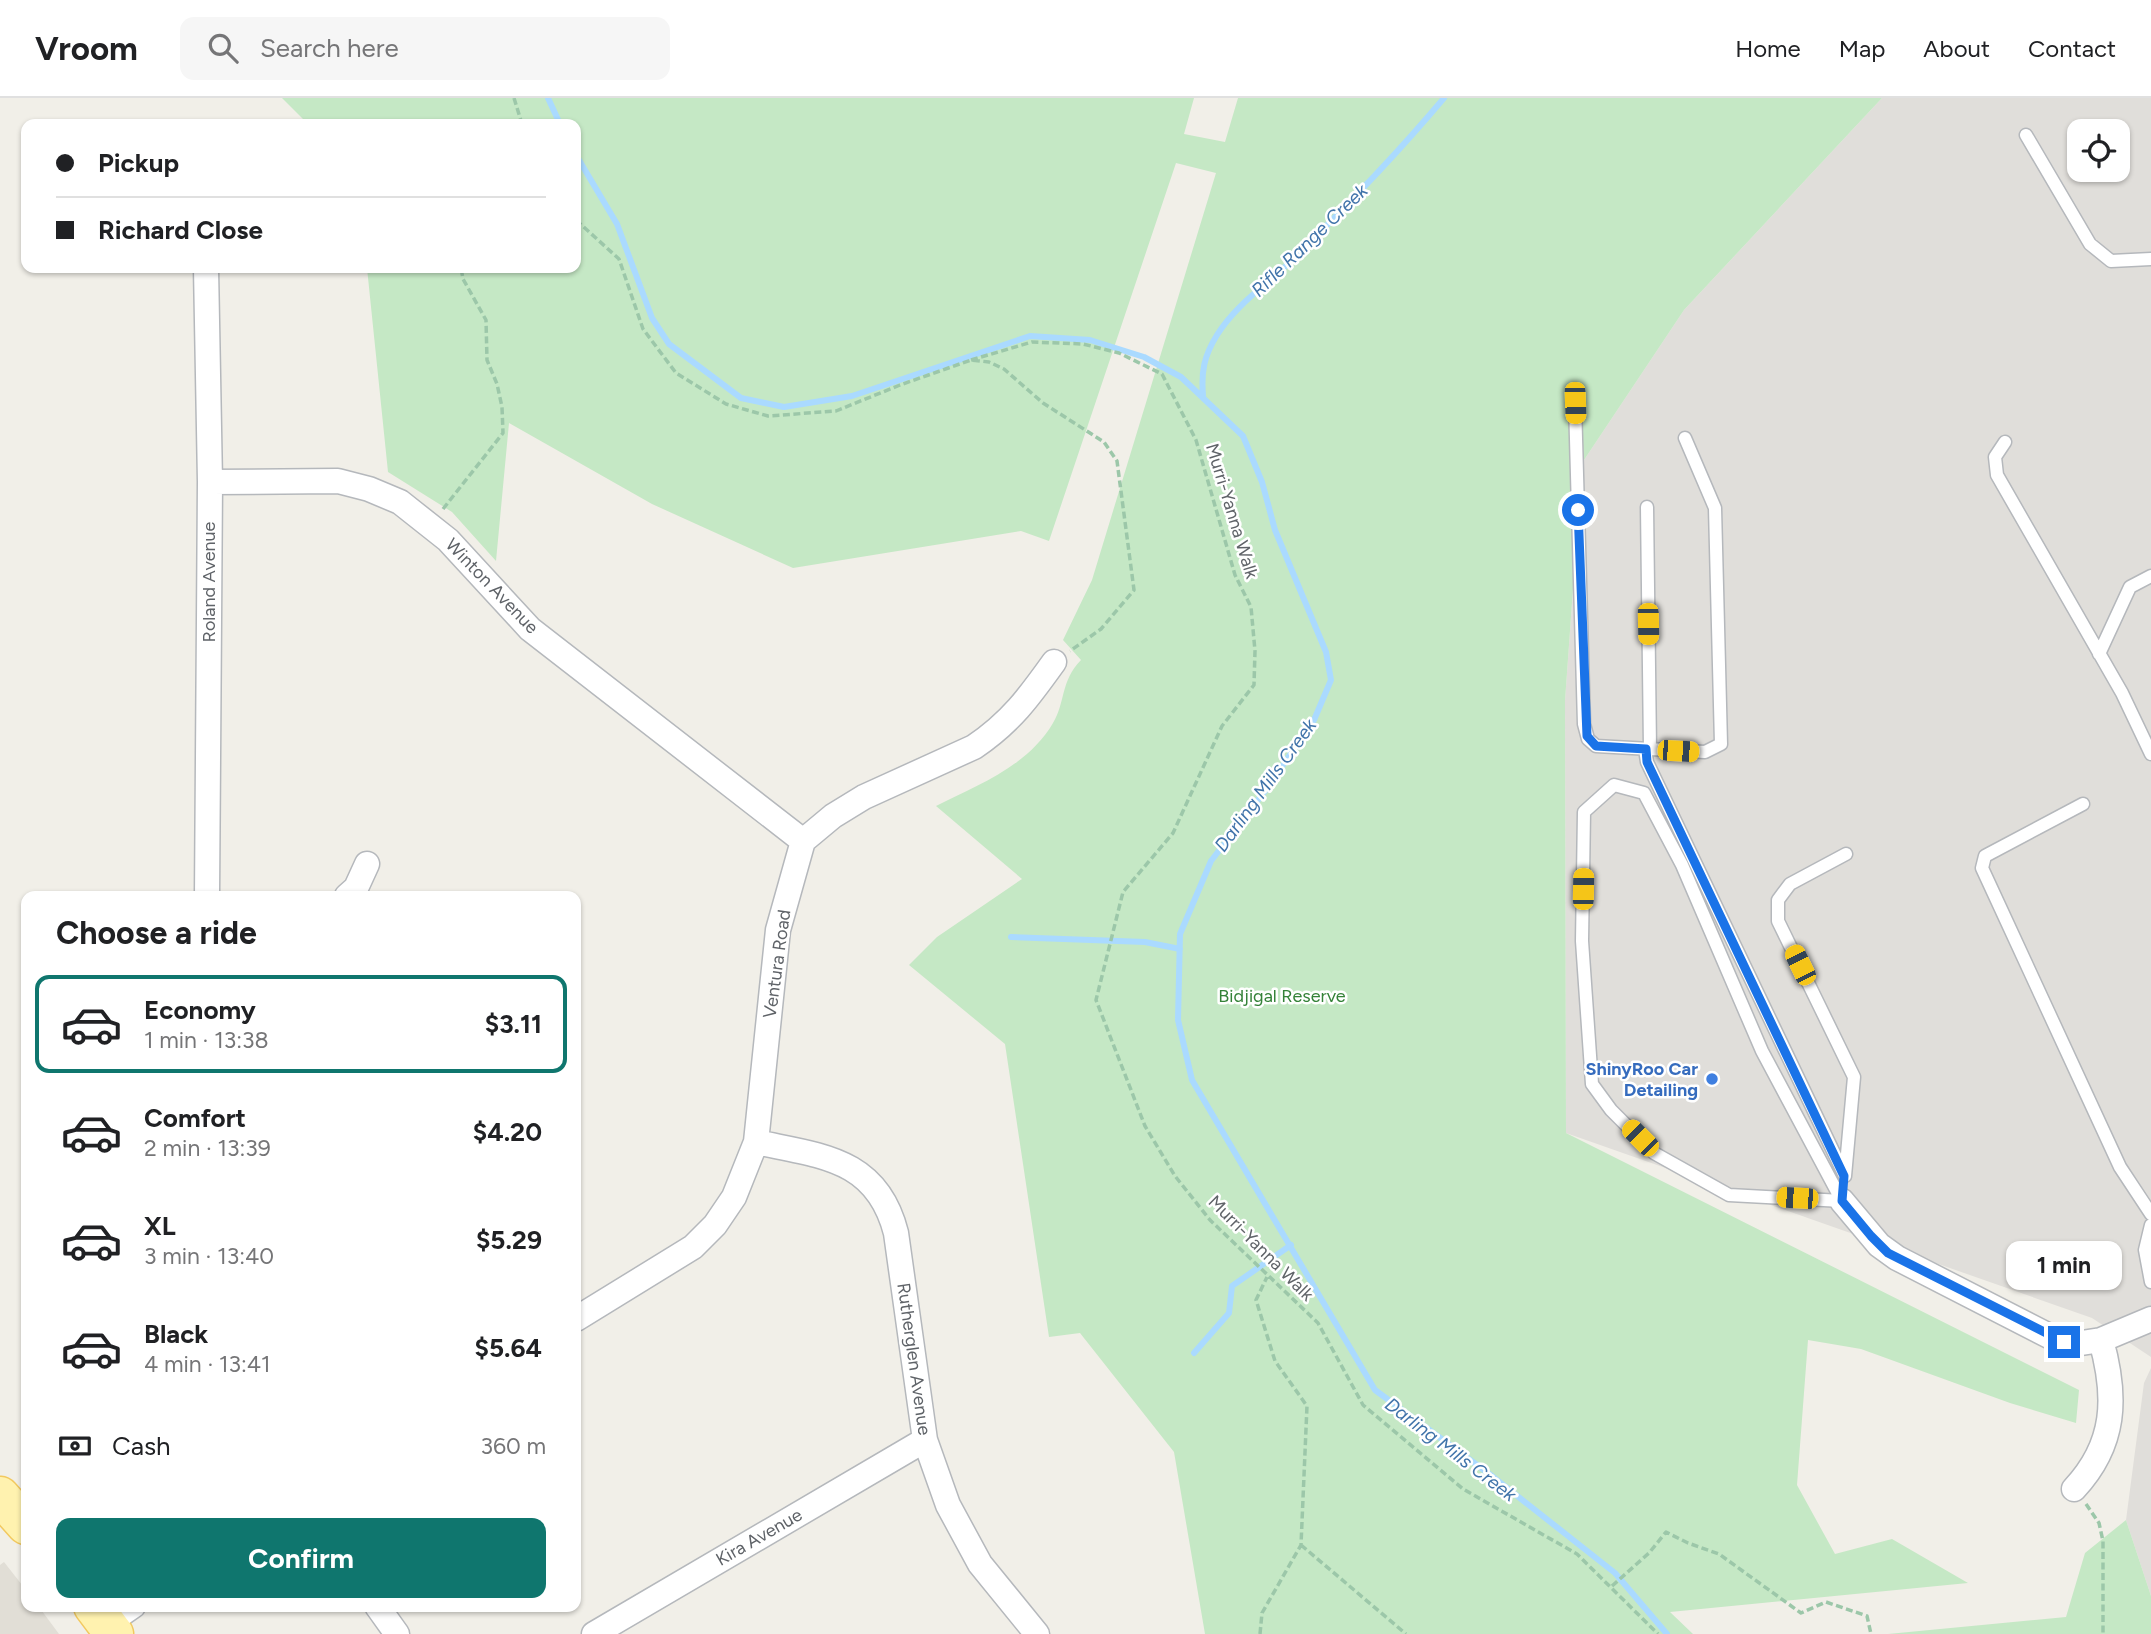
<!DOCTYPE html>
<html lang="en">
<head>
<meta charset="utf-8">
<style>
	:root { --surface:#fff; --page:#f6f6f6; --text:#202124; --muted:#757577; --line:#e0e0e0; --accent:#0f766e }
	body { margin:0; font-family:Figtree,sans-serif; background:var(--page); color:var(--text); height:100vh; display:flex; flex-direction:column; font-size:26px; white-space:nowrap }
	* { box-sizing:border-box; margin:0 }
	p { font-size:23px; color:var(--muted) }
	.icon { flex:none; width:38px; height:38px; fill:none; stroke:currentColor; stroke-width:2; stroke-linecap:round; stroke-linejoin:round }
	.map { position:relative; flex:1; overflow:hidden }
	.sheet { position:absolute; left:21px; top:793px; width:560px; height:721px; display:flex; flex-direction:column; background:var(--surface); border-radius:14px; box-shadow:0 2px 5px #0004 }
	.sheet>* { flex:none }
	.banner { position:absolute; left:21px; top:21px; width:560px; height:154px; border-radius:14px; box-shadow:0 2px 5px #0004; display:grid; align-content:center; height:154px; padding:0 35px; background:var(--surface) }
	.buttons { position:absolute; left:2067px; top:21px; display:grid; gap:14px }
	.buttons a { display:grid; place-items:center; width:63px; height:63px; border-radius:14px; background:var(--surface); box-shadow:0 2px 5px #0004; font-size:35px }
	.end { position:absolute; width:32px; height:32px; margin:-16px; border:9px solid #1a73e8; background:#fff; box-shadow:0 0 0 4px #fff }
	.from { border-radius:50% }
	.bubble { position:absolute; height:49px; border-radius:14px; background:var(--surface); box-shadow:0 2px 5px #0004; font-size:23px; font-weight:700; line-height:49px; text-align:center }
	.car { position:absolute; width:21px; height:42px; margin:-21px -10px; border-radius:9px; box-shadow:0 0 5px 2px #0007; background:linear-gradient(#f5c518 24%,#345 0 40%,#f5c518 0 76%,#345 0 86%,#f5c518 0) }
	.banner b { display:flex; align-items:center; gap:24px; height:66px; font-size:26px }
	.banner b+b { border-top:2px solid var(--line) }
	.banner i { width:18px; height:18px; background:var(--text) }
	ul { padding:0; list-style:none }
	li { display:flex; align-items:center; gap:21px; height:98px; margin:0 14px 10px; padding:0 21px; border:4px solid transparent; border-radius:14px }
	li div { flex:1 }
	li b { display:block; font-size:26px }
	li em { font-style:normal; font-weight:700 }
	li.selected { border-color:var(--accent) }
	li>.icon { width:63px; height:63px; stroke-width:1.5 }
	h2 { padding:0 35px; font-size:32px; line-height:84px }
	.pay { display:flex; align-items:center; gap:18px; height:77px; padding:0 35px; font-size:26px }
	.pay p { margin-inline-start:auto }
	.button { display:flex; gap:14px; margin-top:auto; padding:14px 35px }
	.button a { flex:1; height:80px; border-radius:14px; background:var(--accent); color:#fff; font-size:28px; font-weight:700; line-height:80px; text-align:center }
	header { display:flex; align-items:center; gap:42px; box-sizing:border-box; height:98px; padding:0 35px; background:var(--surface); border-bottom:2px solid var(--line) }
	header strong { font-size:33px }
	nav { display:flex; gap:38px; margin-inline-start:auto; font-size:24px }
	.search { width:490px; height:63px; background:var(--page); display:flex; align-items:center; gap:18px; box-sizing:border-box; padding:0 24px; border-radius:14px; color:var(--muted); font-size:26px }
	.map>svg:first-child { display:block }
	.industrial { fill:#e0deda; fill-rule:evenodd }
	.education { fill:#e1ded6 }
	.green { fill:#c5e8c5 }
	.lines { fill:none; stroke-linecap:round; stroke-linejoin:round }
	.stream { stroke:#aadaff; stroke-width:6 }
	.service-casing { stroke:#b5b8bc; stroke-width:15 }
	.minor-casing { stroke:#b5b8bc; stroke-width:27 }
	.primary-casing { stroke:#f2c960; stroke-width:41 }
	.path { stroke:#9cc7a9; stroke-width:3.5; stroke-dasharray:7 3.5; stroke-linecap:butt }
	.service { stroke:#fff; stroke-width:12 }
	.minor { stroke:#fff; stroke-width:24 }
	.primary { stroke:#fff2af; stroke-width:38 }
	.route { stroke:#1a73e8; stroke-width:9 }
	.shop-dot { fill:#3f7fe0; stroke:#fff; stroke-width:2.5 }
	.labels { text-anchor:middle; stroke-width:5; stroke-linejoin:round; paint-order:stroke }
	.street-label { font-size:18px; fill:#5f6368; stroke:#fff }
	.park-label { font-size:18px; fill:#348238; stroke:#fff }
	.shop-label { font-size:18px; font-weight:bold; fill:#366cbe; stroke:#fff; text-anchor:end }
	.water-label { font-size:19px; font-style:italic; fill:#4174aa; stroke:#fff }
</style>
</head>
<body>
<header>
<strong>Vroom</strong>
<div class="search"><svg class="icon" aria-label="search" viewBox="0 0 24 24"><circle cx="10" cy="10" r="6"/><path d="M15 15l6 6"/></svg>Search here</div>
<nav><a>Home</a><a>Map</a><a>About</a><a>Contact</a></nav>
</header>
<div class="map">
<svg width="2151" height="1536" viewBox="0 0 2151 1536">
	<rect width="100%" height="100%" fill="#f1efe8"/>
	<path class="industrial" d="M1882,0H2151V1259L2092,1220L1566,1035L1565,603L1582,365L1684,212ZM2079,33H2118V72H2079Z
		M2151,1270V1498L2126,1422L2144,1285Z"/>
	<path class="education" d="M4,1464L26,1492V1508L39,1509L59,1536H0V1467Z"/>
	<path class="green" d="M282,0H1194L1184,36L1225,44L1238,0H1882L1684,212L1582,365L1565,603L1566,1035L2079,1292L2076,1325L2010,1305L1861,1251L1808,1242L1797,1387L1835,1456L1892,1441L1968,1485L1670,1514L1693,1536H1205L1174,1354L1080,1235L1049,1239L1005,946L909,867L937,839L1022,781L936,708C978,687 1028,668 1053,625C1066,603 1060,584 1081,562L1063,542L1092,482L1216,75L1176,65L1049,443L1021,433L793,470L652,406L509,325L496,463L452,414L388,374L367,170H576V26H308Z
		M2126,1422L2151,1498V1536H1888L2066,1519L2085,1455Z"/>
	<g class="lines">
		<path class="stream" d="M548,0L560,26
			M576,57L617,126L652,220L669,246L741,300L784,309L852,298L1030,238L1090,242L1144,259L1181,279L1243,338L1262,384L1275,432L1326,554L1331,582L1314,622L1265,693L1211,763L1180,836L1178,922L1192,982L1375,1292L1492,1378L1615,1475L1667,1536
			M1203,298C1201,273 1204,258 1217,237C1236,206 1268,186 1293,161C1346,109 1396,57 1444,0
			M1011,839L1145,844L1180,851
			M1194,1255L1229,1215L1232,1188L1291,1147"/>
		<defs>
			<path id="service" d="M2026,37L2090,146L2111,163L2151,161
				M1575,305L1584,626L1588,641L1596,648L1705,654L1721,646L1715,410L1685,340
				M2005,344L1995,359L1997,377L2122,595L2151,656
				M1647,409L1650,651
				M2099,556L2130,489L2151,478
				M1645,651L1647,664L1845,1078
				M1614,687L1644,695L1682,767L1762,953L1842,1103L1729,1097L1654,1055L1611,1012L1592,986L1582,843L1584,714Z
				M2083,706L1985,758L1982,770L2120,1069L2151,1116
				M1845,1078L1854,979L1778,823V802L1790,786L1846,756
				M2151,1127L2145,1152L2151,1184"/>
			<path id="minor" d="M206,170L210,384L207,798
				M210,384L338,383L369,391L400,404L448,442L530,531L803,743
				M347,798L356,790L367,766
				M756,1044C821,1058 877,1060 896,1135L925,1342L948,1407L980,1466L1037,1536
				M1842,1103L1879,1147L1897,1160L2055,1241L2075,1246L2101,1242
				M576,1221L693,1149L715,1127L734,1099L756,1044L778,832L803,743L833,718L864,699L974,649C1011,624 1029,599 1054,564
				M2074,1391C2116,1346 2117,1299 2101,1242L2151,1221
				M377,1508L397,1536
				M107,1526L133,1508
				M594,1536L925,1342"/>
			<path id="primary" d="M0,1398L26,1427
				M93,1508L114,1536"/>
		</defs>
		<use href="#service" class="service-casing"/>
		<use href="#minor" class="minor-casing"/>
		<use href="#primary" class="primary-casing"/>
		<path class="path" d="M514,0L522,26
			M576,122L619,161L643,231L676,275L726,306L768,318L836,313L900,287L971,262L989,264L1004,271L1043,305L1104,344L1117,363L1134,492L1101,531L1070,553
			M971,262L1032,244L1083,246L1119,255L1162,276L1196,342L1235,477L1251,509L1255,553L1254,587L1222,628L1173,735L1123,794L1096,902L1145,1028L1175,1078L1210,1122L1318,1225L1363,1307L1463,1391L1577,1456L1658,1536
			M443,411L503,335L502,309L497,286L487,262L486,222L463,181L461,170
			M2086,1406L2099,1425L2103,1443V1536
			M1301,1447L1406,1536
			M1612,1488L1649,1455L1666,1434L1688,1445L1719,1456L1801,1515L1826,1504L1867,1518L1871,1536
			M1260,1536L1262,1515L1301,1447L1307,1308L1275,1263L1256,1202L1267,1179"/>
		<use href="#service" class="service"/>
		<use href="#minor" class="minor"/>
		<use href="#primary" class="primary"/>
	</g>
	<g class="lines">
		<path class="route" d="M1578,412L1587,638L1596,648L1646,651L1647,664L1844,1078L1842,1103L1871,1138L1888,1155L2064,1244"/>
	</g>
	<circle class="shop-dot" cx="1712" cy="981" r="7"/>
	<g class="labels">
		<g class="street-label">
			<text transform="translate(1232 413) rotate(73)" y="6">Murri-Yanna Walk</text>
			<text transform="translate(209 484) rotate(-90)" y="6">Roland Avenue</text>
			<text transform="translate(492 488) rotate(46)" y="6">Winton Avenue</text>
			<text transform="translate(777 866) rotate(-82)" y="6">Ventura Road</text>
			<text transform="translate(1261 1150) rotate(45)" y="6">Murri-Yanna Walk</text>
			<text transform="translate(914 1261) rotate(82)" y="6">Rutherglen Avenue</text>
			<text transform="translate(759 1439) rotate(-30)" y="6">Kira Avenue</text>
		</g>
		<g class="park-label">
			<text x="1282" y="904">Bidjigal Reserve</text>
		</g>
		<g class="shop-label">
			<text x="1698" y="977">ShinyRoo Car<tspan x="1698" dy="21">Detailing</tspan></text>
		</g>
		<g class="water-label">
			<text transform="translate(1309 142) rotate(-44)" y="7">Rifle Range Creek</text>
			<text transform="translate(1265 687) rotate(-54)" y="7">Darling Mills Creek</text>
			<text transform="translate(1451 1351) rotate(37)" y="7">Darling Mills Creek</text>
		</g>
	</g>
</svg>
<div class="buttons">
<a><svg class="icon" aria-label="locate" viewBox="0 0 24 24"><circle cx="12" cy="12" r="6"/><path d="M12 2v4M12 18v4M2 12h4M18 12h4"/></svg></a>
</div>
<i class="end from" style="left:1578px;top:412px"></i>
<i class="end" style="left:2064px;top:1244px"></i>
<div class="bubble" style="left:2006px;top:1143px;width:116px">1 min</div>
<i class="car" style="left:1575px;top:305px;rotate:178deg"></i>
<i class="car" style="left:1648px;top:526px;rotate:179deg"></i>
<i class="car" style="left:1678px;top:653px;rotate:93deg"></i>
<i class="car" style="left:1583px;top:791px;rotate:1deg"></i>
<i class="car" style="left:1800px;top:867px;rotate:334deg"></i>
<i class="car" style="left:1640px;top:1040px;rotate:315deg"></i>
<i class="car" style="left:1797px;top:1100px;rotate:273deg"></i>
<div class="banner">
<b><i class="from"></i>Pickup</b>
<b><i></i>Richard Close</b>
</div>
<section class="sheet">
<h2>Choose a ride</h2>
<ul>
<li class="selected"><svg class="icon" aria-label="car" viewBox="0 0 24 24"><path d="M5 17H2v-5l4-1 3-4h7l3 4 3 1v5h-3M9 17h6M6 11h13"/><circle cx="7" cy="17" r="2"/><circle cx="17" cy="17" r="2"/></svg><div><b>Economy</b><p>1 min · 13:38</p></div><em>$3.11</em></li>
<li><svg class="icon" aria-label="car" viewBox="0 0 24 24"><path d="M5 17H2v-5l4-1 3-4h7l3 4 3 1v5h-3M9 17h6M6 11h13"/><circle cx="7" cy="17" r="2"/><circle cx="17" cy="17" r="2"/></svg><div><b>Comfort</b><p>2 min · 13:39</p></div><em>$4.20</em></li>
<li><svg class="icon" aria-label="car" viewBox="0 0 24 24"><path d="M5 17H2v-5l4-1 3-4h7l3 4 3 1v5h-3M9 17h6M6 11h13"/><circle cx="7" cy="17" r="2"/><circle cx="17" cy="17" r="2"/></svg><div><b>XL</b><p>3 min · 13:40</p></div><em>$5.29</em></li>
<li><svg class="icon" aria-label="car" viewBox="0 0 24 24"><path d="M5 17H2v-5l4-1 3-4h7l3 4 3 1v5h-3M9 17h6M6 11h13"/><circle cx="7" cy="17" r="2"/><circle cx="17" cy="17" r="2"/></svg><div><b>Black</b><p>4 min · 13:41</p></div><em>$5.64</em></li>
</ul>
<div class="pay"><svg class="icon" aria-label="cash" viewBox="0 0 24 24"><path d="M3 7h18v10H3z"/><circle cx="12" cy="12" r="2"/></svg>Cash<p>360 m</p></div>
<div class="button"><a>Confirm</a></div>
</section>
</div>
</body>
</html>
